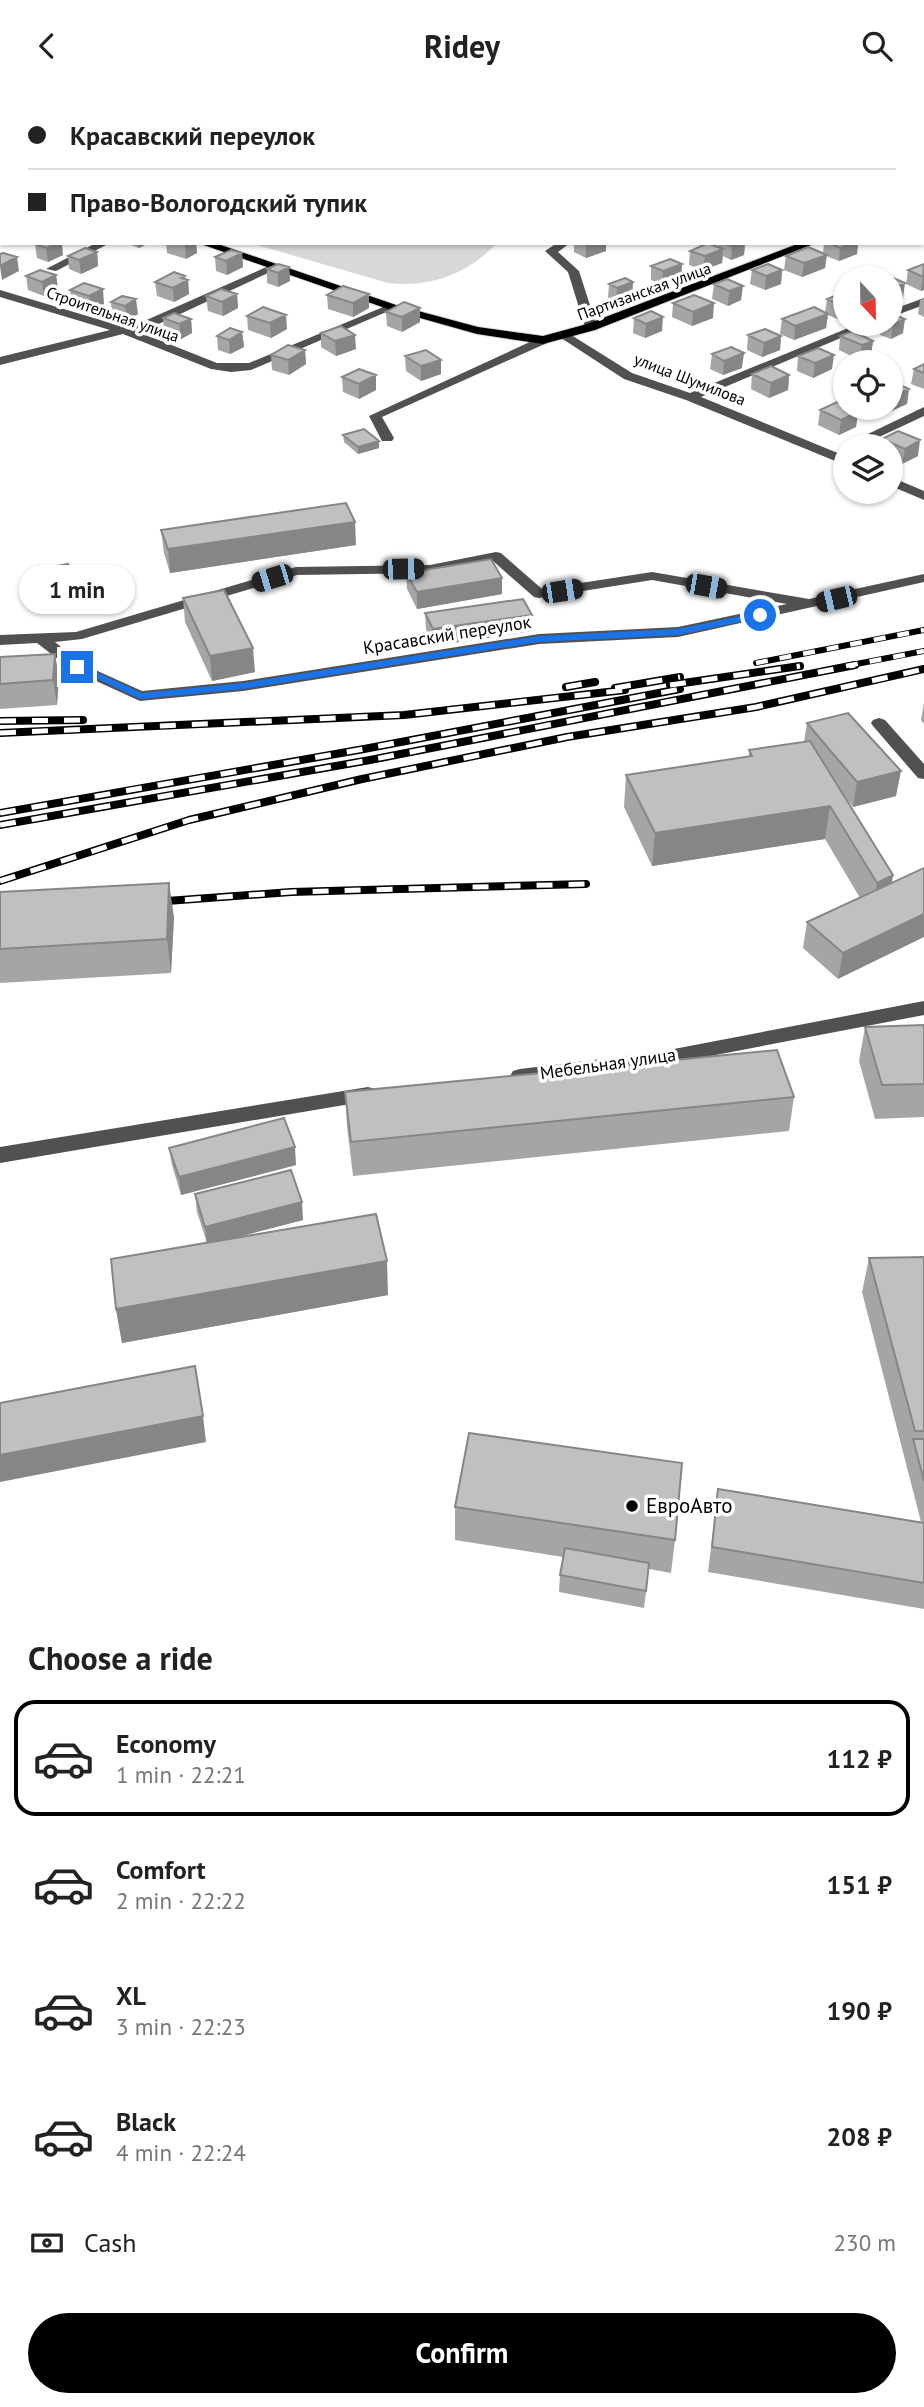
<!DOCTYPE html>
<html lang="en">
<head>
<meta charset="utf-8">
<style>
	:root { --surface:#fff; --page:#f6f6f6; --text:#222; --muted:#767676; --line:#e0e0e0; --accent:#000 }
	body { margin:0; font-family:"PT Sans",sans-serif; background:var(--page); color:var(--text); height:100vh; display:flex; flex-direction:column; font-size:26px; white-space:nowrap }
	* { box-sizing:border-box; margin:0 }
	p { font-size:23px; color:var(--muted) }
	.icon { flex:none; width:38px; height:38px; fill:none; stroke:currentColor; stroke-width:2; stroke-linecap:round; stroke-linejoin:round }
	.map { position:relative; height:1525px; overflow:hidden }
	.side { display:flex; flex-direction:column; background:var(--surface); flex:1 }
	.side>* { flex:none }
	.top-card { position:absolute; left:0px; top:0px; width:924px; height:154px; box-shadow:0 2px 5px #0004; display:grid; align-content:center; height:154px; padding:0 28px; background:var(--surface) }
	.needle { width:46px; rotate:158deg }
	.buttons { position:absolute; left:833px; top:175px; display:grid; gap:14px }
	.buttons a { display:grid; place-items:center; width:70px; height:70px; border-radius:50%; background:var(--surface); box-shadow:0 2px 5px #0004; font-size:35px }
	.end { position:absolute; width:32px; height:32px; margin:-16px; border:9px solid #1a73e8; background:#fff; box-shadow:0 0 0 4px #fff }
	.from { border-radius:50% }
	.bubble { position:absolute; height:49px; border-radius:24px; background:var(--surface); box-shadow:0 2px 5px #0004; font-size:23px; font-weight:800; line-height:49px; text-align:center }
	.car { position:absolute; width:21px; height:42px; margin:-21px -10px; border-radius:9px; box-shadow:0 0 5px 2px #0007; background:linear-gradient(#222 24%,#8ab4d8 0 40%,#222 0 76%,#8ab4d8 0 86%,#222 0) }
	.top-card b { display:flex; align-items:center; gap:24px; height:66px; font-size:26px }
	.top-card b+b { border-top:2px solid var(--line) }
	.top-card i { width:18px; height:18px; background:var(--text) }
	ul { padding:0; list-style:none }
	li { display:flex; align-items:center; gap:21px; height:116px; margin:0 14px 10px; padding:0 14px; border:4px solid transparent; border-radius:21px }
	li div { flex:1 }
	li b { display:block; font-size:26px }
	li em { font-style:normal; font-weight:800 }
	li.selected { border-color:var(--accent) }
	li>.icon { width:63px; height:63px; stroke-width:1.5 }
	h2 { padding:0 28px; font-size:32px; line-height:84px }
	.pay { display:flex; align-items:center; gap:18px; height:77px; padding:0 28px; font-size:26px }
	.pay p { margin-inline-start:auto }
	.primary-button { display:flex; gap:14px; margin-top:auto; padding:14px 28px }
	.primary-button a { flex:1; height:80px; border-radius:42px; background:var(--accent); color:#fff; font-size:28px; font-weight:800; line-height:80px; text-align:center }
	header { display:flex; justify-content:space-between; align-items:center; height:91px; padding:0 28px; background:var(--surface); font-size:32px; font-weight:800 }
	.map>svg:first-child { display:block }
	.green { fill:#d8d8d8 }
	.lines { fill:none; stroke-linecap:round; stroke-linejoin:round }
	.major-casing { stroke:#dbdbdb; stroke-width:2 }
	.minor { fill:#515151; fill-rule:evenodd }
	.major { fill:#000; fill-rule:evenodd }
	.rail-far1-casing { stroke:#000; stroke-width:6 }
	.rail-casing { stroke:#000; stroke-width:8 }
	.rail-far1 { stroke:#fff; stroke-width:4.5; stroke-dasharray:12; stroke-linecap:butt }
	.rail { stroke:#fff; stroke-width:5; stroke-dasharray:16; stroke-linecap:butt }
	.wall { fill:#a5a5a5 }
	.shaded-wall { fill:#868686 }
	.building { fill:#c0c0c0; stroke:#868686; stroke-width:2 }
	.route { fill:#1a73e8 }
	.poi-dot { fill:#000; stroke:#fff; stroke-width:2.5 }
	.labels { text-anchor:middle; stroke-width:7; stroke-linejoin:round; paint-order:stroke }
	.far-street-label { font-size:16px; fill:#000; stroke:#fff }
	.street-label { font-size:18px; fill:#000; stroke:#fff }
	.near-poi-label { font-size:21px; fill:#000; stroke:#fff; text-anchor:start }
</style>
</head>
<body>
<header><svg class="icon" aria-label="back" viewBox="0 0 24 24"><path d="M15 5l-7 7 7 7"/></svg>Ridey<svg class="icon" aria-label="search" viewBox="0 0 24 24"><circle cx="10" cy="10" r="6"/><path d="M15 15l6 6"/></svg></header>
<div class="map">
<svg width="924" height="1525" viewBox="0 0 924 1525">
	<rect width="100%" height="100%" fill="#fff"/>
	<path class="green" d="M250,152H497C468,183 429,197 388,192Z"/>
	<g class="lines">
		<defs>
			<path id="major" d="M0,86H2V92H0Z
				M922,104H924L922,111Z
				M198,152H215L396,214L478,236L543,245L587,233L800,152H816L595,239L543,253L477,243L388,218Z"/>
		</defs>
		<use href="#major" class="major-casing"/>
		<path class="minor" d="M922,17H924V23H922Z
			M96,152H110L56,180L46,178Z
			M557,152H570L558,161L579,180L597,236L595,239L585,236L568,181L545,160Z
			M271,174L281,176L150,237L136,240L217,272H249L388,214L398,216L251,279L231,281L211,278L123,243L0,274V266L110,239L0,206V199L124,236L142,231Z
			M924,207V214L891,226V219Z
			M858,233H874L701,306L845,365V374L686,309L624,288L558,245L568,242L632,282L690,302Z
			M543,245L547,246V252L382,326L394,347L392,350H382L369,325Z
			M924,316V325L860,355H845V358L843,355Z
			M891,386L924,400V409L891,395Z
			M496,461L501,462L542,498L652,481L809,508L924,483V491L678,546L539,553L243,600L140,610L72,579L37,552L0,554V544L76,541L296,476L430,474ZM493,470L534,506L539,507L652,489L787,513L678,536L539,543L243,590L142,600L82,573L55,551L82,548L297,484L430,482Z
			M879,627L885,629L924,673V688L918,687L873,635L871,632L873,629Z
			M924,910V924L658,975L520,992L513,990L510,985L513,980L520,978L658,961Z
			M368,996L375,998L378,1003L375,1008L368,1010L0,1072V1056Z"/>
		<use href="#major" class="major"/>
		<defs>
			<path id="rail-far1" d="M756,572L924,539
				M846,575L924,560"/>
			<path id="rail" d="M670,594L800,575
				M566,596L595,591
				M615,597L680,586
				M0,630L83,629
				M0,642L404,624L625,599
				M0,722L364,658L680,598
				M0,734L370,669L855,574
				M0,790L189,729L362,688L567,646L756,616L924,578
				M153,811L291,801L586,793"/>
		</defs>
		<use href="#rail-far1" class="rail-far1-casing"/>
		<use href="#rail" class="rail-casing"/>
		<use href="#rail-far1" class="rail-far1"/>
		<use href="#rail" class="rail"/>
	</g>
	<path class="wall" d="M745,0H774V2H745Z
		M796,0H824V2H797Z
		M849,0H873L872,2H851Z
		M897,0H919V2H897Z
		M126,152H149L139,157Z
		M166,152H196L197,162L186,168L167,162Z
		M574,152H606V160L586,167L574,161Z
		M719,152H745L744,164L731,169L723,165L722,172L703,179L689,174L690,160L718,156Z
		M824,152H858L857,163L839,170L826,165L825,177L802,186L784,179L786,165L823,162Z
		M35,153L63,164L48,171L37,167Z
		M97,161L98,175L81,183L69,178L68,165Z
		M242,162L243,176L227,184L216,180L215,166Z
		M682,173L681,187L662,194L651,189V175Z
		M924,173V199L921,200L906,193L908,179Z
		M289,176L290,190L278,196L267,192V178Z
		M752,179H782L781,193L765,199L750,193Z
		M56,184L58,198L44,205L28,199L26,185Z
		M185,185V188L188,189L189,203L174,211L157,205L155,191Z
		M727,188L741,209L728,215L712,208L714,193Z
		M633,191L632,205L617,211L608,207L609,193Z
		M84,192L104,213L91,220L72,214L70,199Z
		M221,198L237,203L238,217L223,225L208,220L206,205Z
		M845,201V229L842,230L828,224L826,237L794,249L780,243L782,228L825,221L827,208Z
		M327,204L369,217L353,226L328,218Z
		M122,205L138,223L127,230L112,226L111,211Z
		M924,208V226L918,223L920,209Z
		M673,212L713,227L692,235L672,226Z
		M386,221L420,231L402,241L387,235Z
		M247,225L287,238L271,247L248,239Z
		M891,225L903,242L891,248L880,244L881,233H891Z
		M163,227L191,228L192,242L181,248L164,242Z
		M634,227L662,240L645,247L633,242Z
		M242,241L244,256L230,263L218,259L217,245Z
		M321,242L356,258L336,265L321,256Z
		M748,244L781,245L780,259L762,266L747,259Z
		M840,245L873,250L871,264L859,269L839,259Z
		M305,259L306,273L289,284L272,279L271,264Z
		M712,263L742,277L723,284L710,278Z
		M405,265L441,283L421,290L406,280Z
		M798,265L832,278L813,287L797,280Z
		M924,273V298L911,293L914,278Z
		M752,283L789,284L788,299L769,307L751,298Z
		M342,286L376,299L359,308L343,301Z
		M891,290L909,298L907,313L889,321L880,317H891Z
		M820,319L858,321L856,336L839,344L818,334Z
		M898,340L918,365L902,373L891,368V355H881L882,348Z
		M343,344L379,357L358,363L344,351Z
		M161,439L356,454L170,482L164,462Z
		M42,478L76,494L79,510L52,515L45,494Z
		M406,482L502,503L417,518L407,498Z
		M183,507L255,581L212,590L185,531Z
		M425,522L531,540L433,555L426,538Z
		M0,566L59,587L57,614L0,618Z
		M924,612V633L921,629Z
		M807,632L896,705L853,716L845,706L893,784L892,792L838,888L803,857L807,831L860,807L825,748L652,775L624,716L626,684L749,666V659L804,651Z
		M0,801L174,826L171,882L0,892Z
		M924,934V1026L875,1028L859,970L865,936Z
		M345,1001L794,1006L789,1040L353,1085L347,1035Z
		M169,1057L296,1074L181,1104L172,1074Z
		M195,1103L303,1129L229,1148L388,1204L122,1252L116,1218L207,1152L197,1121Z
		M924,1166V1518L708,1481L718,1398L921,1431L862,1201L869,1167Z
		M455,1416L675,1449L671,1482L649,1478L644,1517L559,1501L560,1484L563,1466L455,1449Z"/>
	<path class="shaded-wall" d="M922,83H924V95L922,96Z
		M924,122V135L922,136V123Z
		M58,152H62L63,164L48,171L46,157Z
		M138,152H149L139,157Z
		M188,152H196L197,162L186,168L185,154Z
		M589,152H606V160L586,167V153Z
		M740,152H745L744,164L731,169L732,155Z
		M851,152H858L857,163L839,170L840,157Z
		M723,158L722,172L703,179L705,165Z
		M97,161L98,175L81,183L79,169Z
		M242,162L243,176L227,184L226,170Z
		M827,164L825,177L802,186L804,172Z
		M17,166L19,180L2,189L0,175Z
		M682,173L681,187L662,194L663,180Z
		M289,176L290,190L278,196V182Z
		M782,179L781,193L765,199L766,185Z
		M56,184L58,198L44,205L42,191Z
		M185,185V190L188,189L189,203L174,211L173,197L181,187Z
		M924,185V199L921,200L923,186Z
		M633,191L632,205L617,211V197Z
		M905,192L903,207L891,212V198Z
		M743,195L741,209L728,215L729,200Z
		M103,198L104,213L91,220L89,205Z
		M237,203L238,217L223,225L222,211Z
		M369,203V217L353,226V212Z
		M136,208L138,223L127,230L125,215Z
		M714,212L713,227L692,235L693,221Z
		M845,215V229L842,230L844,216Z
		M420,217V231L402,241V226Z
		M828,223L826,237L794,249L795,235Z
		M286,224L287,238L271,247L270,232Z
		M663,226L662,240L645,247L646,233Z
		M191,228L192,242L181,248L179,233Z
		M905,228L903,242L891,248L893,234Z
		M242,241L244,256L230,263L229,249Z
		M355,244L356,258L336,265L335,250Z
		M781,245L780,259L762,266L764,252Z
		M873,250L871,264L859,269L862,254Z
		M305,259L306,273L289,284L288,269Z
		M744,262L742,277L723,284L724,270Z
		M834,264L832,278L813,287L815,272Z
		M441,269V283L421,290V275Z
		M376,284V299L359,308V293Z
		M789,284L788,299L769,307L771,292Z
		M909,298L907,313L889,321L891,317V306Z
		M858,321L856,336L839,344L841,329Z
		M920,349L918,365L902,373L905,358Z
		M379,350V357L358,363V356Z
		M355,431L356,454L170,482L168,458Z
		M502,487V503L417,518V501Z
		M76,494L79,510L52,515L50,499Z
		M532,524L531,540L433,555V538Z
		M253,557L255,581L212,590L210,565Z
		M55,563L59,587L57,614L53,589Z
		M901,680L896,705L853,716L857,691Z
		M830,715L825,748L652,775L655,742Z
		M893,784L887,818L871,825L877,792Z
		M169,792L174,826L171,882L167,848Z
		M924,823V846L838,888L843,862Z
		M295,1056L296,1074L181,1104L179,1086Z
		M302,1111L303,1129L207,1154L205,1136Z
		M387,1170L388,1204L122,1252L116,1218Z
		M203,1325L206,1351L0,1391V1364Z"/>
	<path class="building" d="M36,152H58L46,157L35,153Z
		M708,152L723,158L705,165L690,160Z
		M726,152H740L732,155Z
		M830,152H851L840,157Z
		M808,156L827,164L804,172L786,165Z
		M85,157L97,161L79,169L68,165Z
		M231,159L242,162L226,170L215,166Z
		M3,162L17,166L0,175V163Z
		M670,168L682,173L663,180L651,175Z
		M278,173L289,176L278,182L267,178Z
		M768,173L782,179L766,185L752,179Z
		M924,173L923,186L908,179Z
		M40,179L56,184L42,191L26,185Z
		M174,181L185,185L181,187L188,189L173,197L155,191Z
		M891,186L905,192L891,198V187H889Z
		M625,187L633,191L617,197L609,193Z
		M727,188L743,195L729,200L714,193Z
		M84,192L103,198L89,205L70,199Z
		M343,195L369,203L353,212L327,204Z
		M221,198L237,203L222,211L206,205Z
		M845,201V215L844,216L827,208Z
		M694,204L714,212L693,221L673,212Z
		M122,205L136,208L125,215L111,211Z
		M404,211L420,217L402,226L386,221Z
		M263,216L286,224L270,232L247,225Z
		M814,216L828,223L795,235L782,228Z
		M651,220L663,226L646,233L634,227Z
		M174,222L191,228L179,233L163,227Z
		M895,224L905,228L893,234L890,233L891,225Z
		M341,235L355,244L335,250L321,242Z
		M230,237L242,241L229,249L217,245Z
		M765,238L781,245L764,252L748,244Z
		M852,240L873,250L862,254L840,245Z
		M288,254L305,259L288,269L271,264Z
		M731,256L744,262L724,270L712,263Z
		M818,257L834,264L815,272L798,265Z
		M426,259L441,269L421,275L405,265Z
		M924,273V282L914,278Z
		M771,275L789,284L771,292L752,283Z
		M359,278L376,284L359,293L342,286Z
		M891,290L909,298L891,306Z
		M837,311L845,315V317H850L858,321L841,329L820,319Z
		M364,338L379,350L358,356L343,344Z
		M898,340L920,349L905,358L882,348Z
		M346,412L355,431L168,458L161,439Z
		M491,468L502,487L417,501L406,482Z
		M68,473L76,494L50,499L42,478Z
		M224,499L253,557L210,565L183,507Z
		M523,508L532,524L433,538L425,522Z
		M55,563L53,589L0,593V566Z
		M848,622L901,680L857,691L807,632Z
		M810,650L893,784L877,792L830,715L655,742L626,684L752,665L749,659Z
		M924,777V823L843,862L807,831Z
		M169,792L167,848L0,858V801Z
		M924,934V993L882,994L865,936Z
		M777,959L794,1006L351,1051L345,1001Z
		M284,1027L295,1056L179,1086L169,1057Z
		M291,1079L302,1111L205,1136L195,1103Z
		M376,1123L387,1170L116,1218L111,1168Z
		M924,1166V1340H915L869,1167Z
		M195,1275L203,1325L0,1364V1312Z
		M469,1342L682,1372L675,1449L455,1416Z
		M913,1348H924V1390Z
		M718,1398L924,1432V1492L712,1456Z
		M565,1457L649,1472L646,1500L560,1484Z"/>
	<path class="route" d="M760,521L765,524L763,526L678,544L539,551L243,598L140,608L72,576L81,574L142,602L243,592L539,545L678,538Z"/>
	<circle class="poi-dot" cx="632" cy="1415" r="7"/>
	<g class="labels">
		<g class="far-street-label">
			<text transform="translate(644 200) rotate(-20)" y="6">Партизанская улица</text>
			<text transform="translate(113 223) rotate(19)" y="6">Строительная улица</text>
			<text transform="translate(690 288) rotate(21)" y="6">улица Шумилова</text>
		</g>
		<g class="street-label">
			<text transform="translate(447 544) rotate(-9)" y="6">Красавский переулок</text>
			<text transform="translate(608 973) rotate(-8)" y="6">Мебельная улица</text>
		</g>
		<g class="near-poi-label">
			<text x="646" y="1422">ЕвроАвто</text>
		</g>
	</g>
</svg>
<div class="buttons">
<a><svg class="needle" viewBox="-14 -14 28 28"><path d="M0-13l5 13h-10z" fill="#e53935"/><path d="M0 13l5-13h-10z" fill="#767676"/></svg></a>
<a><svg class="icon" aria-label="locate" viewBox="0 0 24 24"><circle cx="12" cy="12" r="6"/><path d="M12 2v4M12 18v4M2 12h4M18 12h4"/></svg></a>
<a><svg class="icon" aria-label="layers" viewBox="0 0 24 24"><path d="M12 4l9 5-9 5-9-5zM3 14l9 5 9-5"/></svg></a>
</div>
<i class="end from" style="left:760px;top:524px"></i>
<i class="end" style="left:77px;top:576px"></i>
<div class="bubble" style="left:19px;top:474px;width:116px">1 min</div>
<i class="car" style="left:403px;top:478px;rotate:89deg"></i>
<i class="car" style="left:272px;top:487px;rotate:253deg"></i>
<i class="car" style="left:706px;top:495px;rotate:100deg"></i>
<i class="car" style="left:562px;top:500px;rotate:81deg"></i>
<i class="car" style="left:836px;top:508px;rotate:257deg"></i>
<div class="top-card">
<b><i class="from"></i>Красавский переулок</b>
<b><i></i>Право-Вологодский тупик</b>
</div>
</div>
<section class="side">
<h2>Choose a ride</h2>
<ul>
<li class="selected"><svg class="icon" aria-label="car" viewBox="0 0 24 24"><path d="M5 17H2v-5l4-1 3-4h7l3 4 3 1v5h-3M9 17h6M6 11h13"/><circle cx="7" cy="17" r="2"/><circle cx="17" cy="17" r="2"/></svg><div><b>Economy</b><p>1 min · 22:21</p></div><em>112 ₽</em></li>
<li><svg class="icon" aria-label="car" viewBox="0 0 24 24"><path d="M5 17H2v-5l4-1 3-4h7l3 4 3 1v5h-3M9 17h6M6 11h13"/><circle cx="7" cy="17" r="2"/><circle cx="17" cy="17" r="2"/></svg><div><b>Comfort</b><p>2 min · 22:22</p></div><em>151 ₽</em></li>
<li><svg class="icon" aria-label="car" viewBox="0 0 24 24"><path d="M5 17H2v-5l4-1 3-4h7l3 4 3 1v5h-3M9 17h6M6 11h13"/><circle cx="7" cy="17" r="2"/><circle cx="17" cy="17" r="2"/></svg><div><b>XL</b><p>3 min · 22:23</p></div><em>190 ₽</em></li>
<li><svg class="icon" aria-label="car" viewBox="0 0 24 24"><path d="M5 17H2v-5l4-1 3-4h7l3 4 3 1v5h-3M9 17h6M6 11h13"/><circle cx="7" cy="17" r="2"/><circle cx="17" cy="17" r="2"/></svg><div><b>Black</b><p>4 min · 22:24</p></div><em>208 ₽</em></li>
</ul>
<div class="pay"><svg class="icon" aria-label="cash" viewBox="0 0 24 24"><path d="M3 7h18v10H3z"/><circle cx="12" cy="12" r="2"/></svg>Cash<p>230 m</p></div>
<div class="primary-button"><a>Confirm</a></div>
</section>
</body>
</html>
